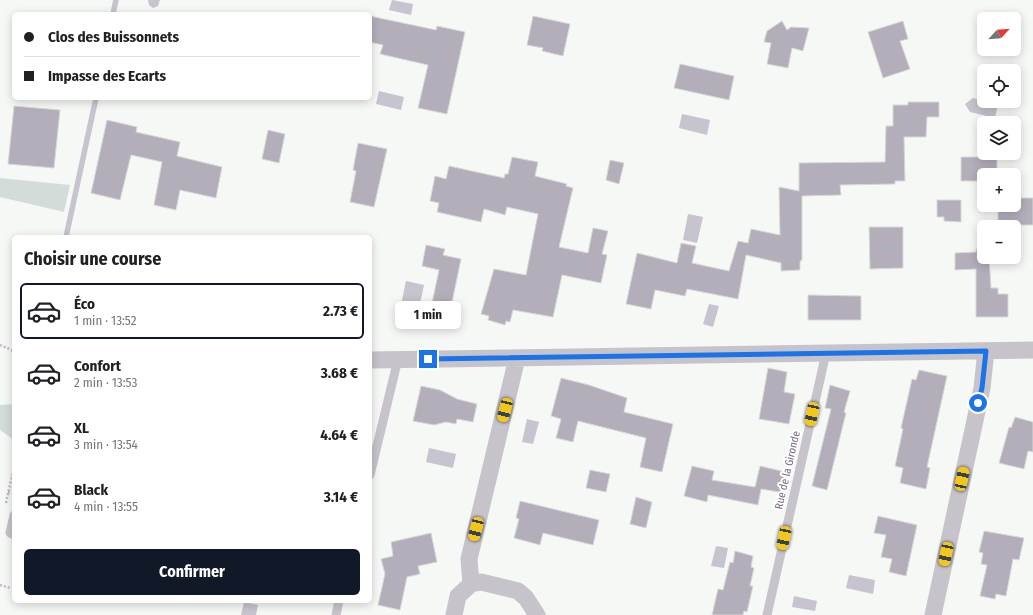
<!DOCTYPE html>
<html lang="fr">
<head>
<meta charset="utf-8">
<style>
	:root { --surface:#fff; --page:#f2f2f2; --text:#202124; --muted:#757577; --line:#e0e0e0; --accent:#111827 }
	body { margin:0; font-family:"Fira Sans Condensed",sans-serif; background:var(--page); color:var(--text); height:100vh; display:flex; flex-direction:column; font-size:15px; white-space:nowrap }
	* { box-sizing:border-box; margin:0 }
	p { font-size:13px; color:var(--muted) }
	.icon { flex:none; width:22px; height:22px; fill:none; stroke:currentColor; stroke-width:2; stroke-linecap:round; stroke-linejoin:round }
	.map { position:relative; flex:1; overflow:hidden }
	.panel { position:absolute; left:12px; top:235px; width:360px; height:368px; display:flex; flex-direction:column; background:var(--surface); border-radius:6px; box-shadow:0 2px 10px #0003 }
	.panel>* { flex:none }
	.hud { position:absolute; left:12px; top:12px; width:360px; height:88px; border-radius:6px; box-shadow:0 2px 10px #0003; display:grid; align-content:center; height:88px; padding:0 12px; background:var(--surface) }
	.needle { width:26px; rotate:64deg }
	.controls { position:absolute; left:977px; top:12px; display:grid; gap:8px }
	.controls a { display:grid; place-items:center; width:44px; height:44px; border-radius:6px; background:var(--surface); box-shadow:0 2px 10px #0003; font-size:20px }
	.end { position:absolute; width:18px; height:18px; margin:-9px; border:5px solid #1a73e8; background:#fff; box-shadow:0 0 0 2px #fff }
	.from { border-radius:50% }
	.bubble { position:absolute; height:28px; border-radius:6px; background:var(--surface); box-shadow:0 2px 10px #0003; font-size:13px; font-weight:700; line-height:28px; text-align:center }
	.car { position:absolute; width:12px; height:24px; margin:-12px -6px; border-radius:5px; box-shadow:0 0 3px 1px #0007; background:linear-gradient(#f5c518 24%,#345 0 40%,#f5c518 0 76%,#345 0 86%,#f5c518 0) }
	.hud b { display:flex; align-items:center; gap:14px; height:38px; font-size:15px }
	.hud b+b { border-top:1px solid var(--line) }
	.hud i { width:10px; height:10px; background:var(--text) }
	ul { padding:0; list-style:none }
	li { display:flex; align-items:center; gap:12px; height:56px; margin:0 8px 6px; padding:0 4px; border:2px solid transparent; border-radius:6px }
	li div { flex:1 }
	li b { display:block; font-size:15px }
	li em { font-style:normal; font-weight:700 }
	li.current { border-color:var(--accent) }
	li>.icon { width:36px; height:36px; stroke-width:1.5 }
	h2 { padding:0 12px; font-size:18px; line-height:48px }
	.primary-button { display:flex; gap:8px; margin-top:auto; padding:8px 12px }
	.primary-button a { flex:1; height:46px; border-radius:6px; background:var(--accent); color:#fff; font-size:16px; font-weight:700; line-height:46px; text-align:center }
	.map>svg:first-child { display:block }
	.green { fill:#d4dcda }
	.water { fill:#c7c3cf }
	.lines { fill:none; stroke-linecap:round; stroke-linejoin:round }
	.stream { stroke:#c7c3cf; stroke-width:5.5 }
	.building { fill:#b4aeba; stroke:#d7d9d7 }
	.path { stroke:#bebbc0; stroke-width:2.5; stroke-dasharray:2 2; stroke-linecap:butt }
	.lane { stroke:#c7c3ca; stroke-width:9 }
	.street { stroke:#c7c3ca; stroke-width:17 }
	.route { stroke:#1a73e8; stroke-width:5 }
	.labels { text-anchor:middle; stroke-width:4; stroke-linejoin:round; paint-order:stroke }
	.street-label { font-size:11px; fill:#776885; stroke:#fff }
</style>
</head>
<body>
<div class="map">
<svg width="1033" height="615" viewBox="0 0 1033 615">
	<rect width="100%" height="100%" fill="#f5f8f5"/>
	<path class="green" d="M0,178L70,185L64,212L0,197Z
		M14,404V440L0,430V405Z"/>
	<path class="water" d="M148,0H160L158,6L153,8L149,5Z
		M392,0L413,4L411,15L389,10Z
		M379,91L404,97L401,110L376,104Z
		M973,98L998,104L995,118L970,112L965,104Z
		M682,114L710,120L707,135L679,128Z
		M688,214L703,217L697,243L683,240Z
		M406,281L424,285L416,323L398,319Z
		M709,304L719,306L713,327L703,324Z
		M527,419L539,422L533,444L522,442Z
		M429,448L456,454L453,468L426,462Z
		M716,546L728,548L724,568L711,566Z
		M849,575L875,580L873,594L846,588Z
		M794,596L817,601L815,611L792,607Z
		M244,602L258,605L256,615H241Z"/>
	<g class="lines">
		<path class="stream" d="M113,14L116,0
			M66,237L96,98"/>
	</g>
	<path class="building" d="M370,16L436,30L437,26L465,32L447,114L418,108L428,65L380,54L383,45L370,42Z
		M533,16L570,24L563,56L542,51L543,48L527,45Z
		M782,21L787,30L791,27L809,28L803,51L792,48L788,68L767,64L771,43L764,42L767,31Z
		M903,21L908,39L900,41L910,69L883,78L868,32Z
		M680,64L734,76L729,100L674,88Z
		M908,102H939V117H927L926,137H904L905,181H895V184L840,185L841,195L802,196V260L800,261V270L781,271V263L746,255L738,299L687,289L685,296L655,290L651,309L626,304L637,253L677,263L681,243L696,246L692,263L729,271L738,241L748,243L751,229L780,235L779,187L799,191V163L885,162L886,126H893V105H908Z
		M14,106L60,110L54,168L8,164Z
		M107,120L137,127L136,132L180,142L177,156L222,167L216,198L180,190L176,210L154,205L162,162L131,155L120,200L91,193Z
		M268,130L285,134L279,163L262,159Z
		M358,143L387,149L374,207L350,202L356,171L353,170Z
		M512,157L538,162L535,176L567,184L566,186L573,188L559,247L588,253L593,228L608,231L602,254L607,255L601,283L562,275L553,317L513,310L510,322L506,321L505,325L488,320L489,316L481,314L494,269L526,275L538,214L507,207L505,215L484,209L481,222L437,212L439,203L430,201L435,176L446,179L449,166L504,178L505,174H508Z
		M961,157H997V175H984V181H961Z
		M610,160L624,163L619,184L606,180Z
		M1014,198H1033V225H998V205H1014Z
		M937,200H961V222L944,221V217H937Z
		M869,227H903V268L870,269Z
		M426,245L445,249L443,255L461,259L450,312L431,308L439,270L422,266Z
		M976,249H984V257H989L991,288H998V294H1008V317H976V269L955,270V253L976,252Z
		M808,295L861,296V320H808Z
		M768,368L787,372L784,392L795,394L789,424L759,419Z
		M919,370L947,376L927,467L930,468L926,489L900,483L903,468L895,466L903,429L901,428L912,379L916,380Z
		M561,378L589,385L627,398L624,412L673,424L662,472L640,467L646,438L578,421L573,442L556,438L561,419L551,416Z
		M830,385L850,391L844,412L846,413L827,490L812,486L831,409L825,408Z
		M421,386L440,390L457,399L477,404L473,422L457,419L456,424L446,422L434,425L413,421Z
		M1015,417L1033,422V452L1028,451L1024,469L999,463L1009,427L1011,428Z
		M692,466L714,471L712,480L755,487L760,466L790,473L785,493L761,489L758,505L708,495L707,502L684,496Z
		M590,470L610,474L606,492L586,488Z
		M636,497L652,502L646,528L630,524Z
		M520,501L599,520L593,545L543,533L540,545L514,538L519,519L516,518Z
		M878,516L917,525L906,576L889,572L892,559L881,557L886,535L874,533Z
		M984,531L1024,538L1019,560L1013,559L1006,596L996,594L995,599L980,596L987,565L981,564L983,553L979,552Z
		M431,533L437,562L418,566L420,574L407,577L400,610L378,605L385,574L381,559L393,556L391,542Z
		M735,551L753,556L751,567L754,568L750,586H753L747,612L744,611L743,615H712L718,589L723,590L730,562L733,563Z"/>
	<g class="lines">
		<path class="path" d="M0,345L14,351
			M8,492L14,494
			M6,503L14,467
			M0,585L10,588"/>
		<path class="lane" d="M370,475L398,359
			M14,515L10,533L14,535
			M336,615L339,601
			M767,615L826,353"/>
		<path class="street" d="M370,360L1033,350
			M471,584L469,559L517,358
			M454,615L458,596L471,584L481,582L518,591L526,598L537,615
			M933,615L982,388L986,351"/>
	</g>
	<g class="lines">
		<path class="route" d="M428,359L986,351L982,388L978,403"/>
	</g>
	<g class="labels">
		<g class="street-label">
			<text transform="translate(787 470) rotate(-77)" y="4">Rue de la Gironde</text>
		</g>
	</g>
</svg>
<div class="controls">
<a><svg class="needle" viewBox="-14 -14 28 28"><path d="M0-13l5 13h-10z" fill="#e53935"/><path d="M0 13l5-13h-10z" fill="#757577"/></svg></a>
<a><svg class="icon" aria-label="locate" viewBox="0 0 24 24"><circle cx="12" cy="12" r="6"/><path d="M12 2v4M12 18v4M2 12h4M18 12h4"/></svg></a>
<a><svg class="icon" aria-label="layers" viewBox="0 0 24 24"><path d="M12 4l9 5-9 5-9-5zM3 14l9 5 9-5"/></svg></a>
<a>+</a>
<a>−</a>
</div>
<i class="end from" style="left:978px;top:403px"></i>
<i class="end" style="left:428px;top:359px"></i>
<div class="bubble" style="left:395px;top:301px;width:66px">1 min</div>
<i class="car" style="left:505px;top:410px;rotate:194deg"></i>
<i class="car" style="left:812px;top:414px;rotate:192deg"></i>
<i class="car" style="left:962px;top:479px;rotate:12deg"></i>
<i class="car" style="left:476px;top:529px;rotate:194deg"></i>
<i class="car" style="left:784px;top:538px;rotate:192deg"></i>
<i class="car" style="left:946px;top:554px;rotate:192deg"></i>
<div class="hud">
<b><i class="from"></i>Clos des Buissonnets</b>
<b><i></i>Impasse des Ecarts</b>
</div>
<section class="panel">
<h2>Choisir une course</h2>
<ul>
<li class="current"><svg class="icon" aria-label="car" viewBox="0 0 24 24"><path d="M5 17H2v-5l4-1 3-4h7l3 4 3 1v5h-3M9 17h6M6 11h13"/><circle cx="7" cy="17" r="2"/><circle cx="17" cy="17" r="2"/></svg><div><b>Éco</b><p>1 min · 13:52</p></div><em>2.73 €</em></li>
<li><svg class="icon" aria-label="car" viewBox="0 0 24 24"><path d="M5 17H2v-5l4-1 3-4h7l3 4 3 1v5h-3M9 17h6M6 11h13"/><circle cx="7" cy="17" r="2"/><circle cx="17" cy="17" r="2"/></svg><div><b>Confort</b><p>2 min · 13:53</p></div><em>3.68 €</em></li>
<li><svg class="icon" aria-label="car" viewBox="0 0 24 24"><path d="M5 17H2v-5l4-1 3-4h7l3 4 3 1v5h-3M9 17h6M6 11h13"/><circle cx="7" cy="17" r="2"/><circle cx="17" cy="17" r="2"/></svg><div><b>XL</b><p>3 min · 13:54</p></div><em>4.64 €</em></li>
<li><svg class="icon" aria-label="car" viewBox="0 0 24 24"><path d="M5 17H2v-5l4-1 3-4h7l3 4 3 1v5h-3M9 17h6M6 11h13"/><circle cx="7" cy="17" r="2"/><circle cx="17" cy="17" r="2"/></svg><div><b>Black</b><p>4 min · 13:55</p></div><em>3.14 €</em></li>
</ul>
<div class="primary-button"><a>Confirmer</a></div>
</section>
</div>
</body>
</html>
